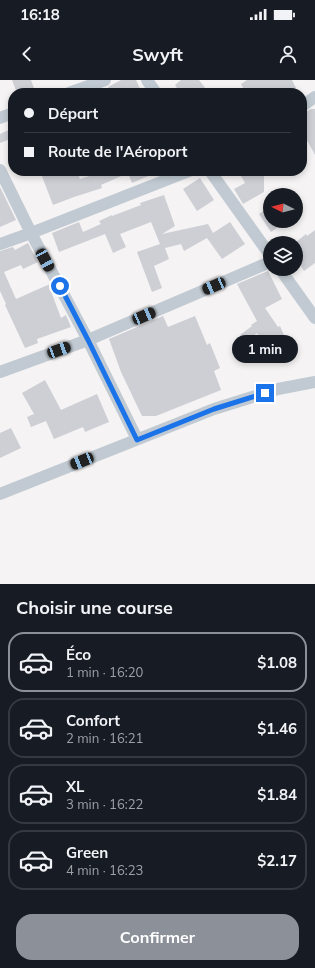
<!DOCTYPE html>
<html lang="fr">
<head>
<meta charset="utf-8">
<style>
	:root { --surface:#171b24; --page:#242831; --text:#f1f3f6; --muted:#9ea1a6; --line:#363941; --accent:#8c9099 }
	body { margin:0; font-family:Mulish,sans-serif; background:var(--page); color:var(--text); height:100vh; display:flex; flex-direction:column; font-size:15px; white-space:nowrap }
	* { box-sizing:border-box; margin:0 }
	p { font-size:13px; color:var(--muted) }
	.icon { flex:none; width:22px; height:22px; fill:none; stroke:currentColor; stroke-width:2; stroke-linecap:round; stroke-linejoin:round }
	.map { position:relative; height:504px; overflow:hidden }
	.sheet { display:flex; flex-direction:column; background:var(--surface); flex:1 }
	.sheet>* { flex:none }
	.guide { position:absolute; left:8px; top:8px; width:299px; height:88px; border-radius:16px; box-shadow:0 2px 6px #0003; display:grid; align-content:center; height:88px; padding:0 16px; background:var(--surface) }
	.needle { width:26px; rotate:276deg }
	.buttons { position:absolute; left:263px; top:108px; display:grid; gap:8px }
	.buttons a { display:grid; place-items:center; width:40px; height:40px; border-radius:50%; background:var(--surface); box-shadow:0 2px 6px #0003; font-size:20px }
	.end { position:absolute; width:18px; height:18px; margin:-9px; border:5px solid #1a73e8; background:#fff; box-shadow:0 0 0 2px #fff }
	.from { border-radius:50% }
	.bubble { position:absolute; height:28px; border-radius:14px; background:var(--surface); box-shadow:0 2px 6px #0003; font-size:13px; font-weight:700; line-height:28px; text-align:center }
	.car { position:absolute; width:12px; height:24px; margin:-12px -6px; border-radius:5px; box-shadow:0 0 3px 1px #0007; background:linear-gradient(#222 24%,#8ab4d8 0 40%,#222 0 76%,#8ab4d8 0 86%,#222 0) }
	.guide b { display:flex; align-items:center; gap:14px; height:38px; font-size:15px }
	.guide b+b { border-top:1px solid var(--line) }
	.guide i { width:10px; height:10px; background:var(--text) }
	ul { padding:0; list-style:none }
	li { display:flex; align-items:center; gap:12px; height:60px; margin:0 8px 6px; padding:0 8px; border:2px solid var(--line); border-radius:16px }
	li div { flex:1 }
	li b { display:block; font-size:15px }
	li em { font-style:normal; font-weight:700 }
	li.selected { border-color:var(--accent) }
	li>.icon { width:36px; height:36px; stroke-width:1.5 }
	h2 { padding:0 16px; font-size:18px; line-height:48px }
	.button { display:flex; gap:8px; margin-top:auto; padding:8px 16px }
	.button a { flex:1; height:46px; border-radius:16px; background:var(--accent); color:#fff; font-size:16px; font-weight:700; line-height:46px; text-align:center }
	.status { display:flex; justify-content:space-between; align-items:center; height:28px; padding:0 20px; background:var(--surface); direction:ltr }
	.status svg { height:11px; fill:currentColor }
	header { display:flex; justify-content:space-between; align-items:center; height:52px; padding:0 16px; background:var(--surface); font-size:18px; font-weight:700 }
	.map>svg:first-child { display:block }
	.building { fill:#cdcfd5 }
	.lines { fill:none; stroke-linecap:round; stroke-linejoin:round }
	.minor { stroke:#c1cad2; stroke-width:12 }
	.route { stroke:#1a73e8; stroke-width:5 }
</style>
</head>
<body>
<div class="status"><b>16:18</b><svg viewBox="0 0 49 12"><path d="M0 12V9h3v3zM5 12V6h3v6zM10 12V3h3v9zM15 12V0h3v12zM26 1h20v11H26zM47 4h2v5h-2z"/></svg></div>
<header><svg class="icon" aria-label="back" viewBox="0 0 24 24"><path d="M15 5l-7 7 7 7"/></svg>Swyft<svg class="icon" aria-label="person" viewBox="0 0 24 24"><circle cx="12" cy="8" r="4"/><path d="M4 21q1-7 8-7t8 7"/></svg></header>
<div class="map">
<svg width="315" height="504" viewBox="0 0 315 504">
	<rect width="100%" height="100%" fill="#f5f3f3"/>
	<path class="building" d="M12,0H31L35,11L30,13H17Z
		M121,0H136L142,13H111L108,7Z
		M181,0H199L209,13H180L175,5Z
		M247,0H292L296,8L286,13H246L241,4Z
		M311,29H315V75L302,51V33L306,32Z
		M13,48V58L0,63V54Z
		M40,91H77L80,99L105,91H160L132,103L128,93L101,105L102,108L74,117L53,125Z
		M238,91H264V112L243,124L234,109L245,103Z
		M200,98L214,120L197,131L183,109Z
		M0,107L16,140L0,147Z
		M164,115L175,146L162,154L208,144L213,153L230,142L245,164L222,179L207,158L184,171L181,164L165,168L169,179L154,186L162,208L152,212L137,172L160,164L151,142L120,154L126,167L113,173L105,154L59,172L52,153L79,142L83,152L101,144L99,141L112,135V136L141,125L140,123Z
		M270,127V141H287L271,152L259,134Z
		M315,150V183L304,191L296,179V162L306,154L307,156Z
		M28,163L38,182L23,189L21,185L4,192L16,219L50,204L54,213L52,214L61,238L66,235L71,247L37,259L38,263L25,268L5,225L6,224L0,211V171L13,167L15,170Z
		M268,191L282,219L265,228L278,247L280,246L287,262L265,272L257,253L245,262L240,255L252,246L251,245L257,241L237,204Z
		M163,236L168,247L195,236L207,265L210,263L220,288L214,291L221,310L156,336H142L121,292L109,259Z
		M45,300L61,330L97,314L109,342L85,352L83,347L54,359L46,341L31,347L27,337L34,334L22,313Z
		M11,348L21,368L0,378V353Z"/>
	<g class="lines">
		<path class="minor" d="M147,0L156,13
			M69,13L105,0
			M302,26L315,17
			M0,38L13,33
			M0,90L31,153L88,260L137,359
			M210,91L270,175
			M0,164L31,153L189,91
			M280,189L315,238
			M0,292L88,260L270,182
			M0,414L214,329L278,309L315,302"/>
	</g>
	<g class="lines">
		<path class="route" d="M60,206L88,260L137,360L214,329L265,313"/>
	</g>
</svg>
<div class="buttons">
<a><svg class="needle" viewBox="-14 -14 28 28"><path d="M0-13l5 13h-10z" fill="#e53935"/><path d="M0 13l5-13h-10z" fill="#9ea1a6"/></svg></a>
<a><svg class="icon" aria-label="layers" viewBox="0 0 24 24"><path d="M12 4l9 5-9 5-9-5zM3 14l9 5 9-5"/></svg></a>
</div>
<i class="end from" style="left:60px;top:206px"></i>
<i class="end" style="left:265px;top:313px"></i>
<div class="bubble" style="left:232px;top:255px;width:66px">1 min</div>
<i class="car" style="left:45px;top:180px;rotate:152deg"></i>
<i class="car" style="left:214px;top:206px;rotate:247deg"></i>
<i class="car" style="left:144px;top:236px;rotate:67deg"></i>
<i class="car" style="left:59px;top:270px;rotate:70deg"></i>
<i class="car" style="left:82px;top:381px;rotate:248deg"></i>
<div class="guide">
<b><i class="from"></i>Départ</b>
<b><i></i>Route de l'Aéroport</b>
</div>
</div>
<section class="sheet">
<h2>Choisir une course</h2>
<ul>
<li class="selected"><svg class="icon" aria-label="car" viewBox="0 0 24 24"><path d="M5 17H2v-5l4-1 3-4h7l3 4 3 1v5h-3M9 17h6M6 11h13"/><circle cx="7" cy="17" r="2"/><circle cx="17" cy="17" r="2"/></svg><div><b>Éco</b><p>1 min · 16:20</p></div><em>$1.08</em></li>
<li><svg class="icon" aria-label="car" viewBox="0 0 24 24"><path d="M5 17H2v-5l4-1 3-4h7l3 4 3 1v5h-3M9 17h6M6 11h13"/><circle cx="7" cy="17" r="2"/><circle cx="17" cy="17" r="2"/></svg><div><b>Confort</b><p>2 min · 16:21</p></div><em>$1.46</em></li>
<li><svg class="icon" aria-label="car" viewBox="0 0 24 24"><path d="M5 17H2v-5l4-1 3-4h7l3 4 3 1v5h-3M9 17h6M6 11h13"/><circle cx="7" cy="17" r="2"/><circle cx="17" cy="17" r="2"/></svg><div><b>XL</b><p>3 min · 16:22</p></div><em>$1.84</em></li>
<li><svg class="icon" aria-label="car" viewBox="0 0 24 24"><path d="M5 17H2v-5l4-1 3-4h7l3 4 3 1v5h-3M9 17h6M6 11h13"/><circle cx="7" cy="17" r="2"/><circle cx="17" cy="17" r="2"/></svg><div><b>Green</b><p>4 min · 16:23</p></div><em>$2.17</em></li>
</ul>
<div class="button"><a>Confirmer</a></div>
</section>
</body>
</html>
